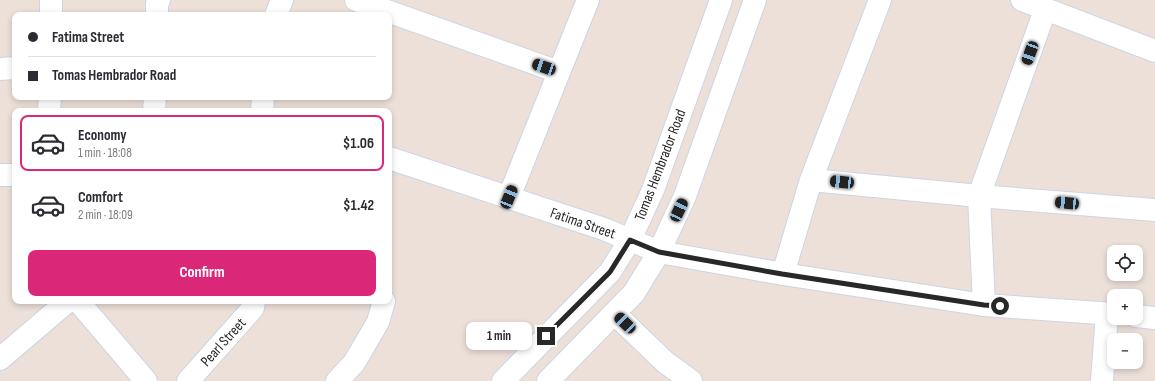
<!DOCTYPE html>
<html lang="en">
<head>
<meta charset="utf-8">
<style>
	:root { --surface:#fff; --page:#f7f7f7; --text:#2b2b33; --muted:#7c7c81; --line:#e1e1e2; --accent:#db2777 }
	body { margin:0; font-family:"Sofia Sans Condensed",sans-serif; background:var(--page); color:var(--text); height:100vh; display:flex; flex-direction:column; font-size:15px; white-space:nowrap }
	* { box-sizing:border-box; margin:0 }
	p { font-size:13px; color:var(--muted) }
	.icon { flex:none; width:22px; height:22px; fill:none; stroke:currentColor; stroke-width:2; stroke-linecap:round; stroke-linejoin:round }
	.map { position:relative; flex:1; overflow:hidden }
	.side { position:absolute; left:12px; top:108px; width:380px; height:196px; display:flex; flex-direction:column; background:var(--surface); border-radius:8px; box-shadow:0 2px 6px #0003 }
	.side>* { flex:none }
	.hud { position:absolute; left:12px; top:12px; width:380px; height:88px; border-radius:8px; box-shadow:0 2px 6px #0003; display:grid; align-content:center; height:88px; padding:0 16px; background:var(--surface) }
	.buttons { position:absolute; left:1107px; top:245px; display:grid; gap:8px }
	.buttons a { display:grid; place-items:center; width:36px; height:36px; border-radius:8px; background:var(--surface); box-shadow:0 2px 6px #0003; font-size:20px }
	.end { position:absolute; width:18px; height:18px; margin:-9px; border:5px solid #282828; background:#fff; box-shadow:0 0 0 2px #fff }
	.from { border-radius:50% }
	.bubble { position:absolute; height:28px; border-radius:8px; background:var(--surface); box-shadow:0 2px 6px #0003; font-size:13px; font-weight:700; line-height:28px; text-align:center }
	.car { position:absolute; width:12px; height:24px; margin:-12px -6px; border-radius:5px; box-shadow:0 0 3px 1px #0007; background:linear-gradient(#222 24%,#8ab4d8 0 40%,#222 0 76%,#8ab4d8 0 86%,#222 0) }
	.hud b { display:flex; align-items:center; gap:14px; height:38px; font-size:15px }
	.hud b+b { border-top:1px solid var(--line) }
	.hud i { width:10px; height:10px; background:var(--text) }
	ul { padding:7px 0 0; list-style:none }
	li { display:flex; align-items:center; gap:12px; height:56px; margin:0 8px 6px; padding:0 8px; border:2px solid transparent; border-radius:8px }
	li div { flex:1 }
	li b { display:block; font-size:15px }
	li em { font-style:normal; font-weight:700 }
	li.active { border-color:var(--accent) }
	li>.icon { width:36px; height:36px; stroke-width:1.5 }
	.cta { display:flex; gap:8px; margin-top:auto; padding:8px 16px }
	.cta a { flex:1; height:46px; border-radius:8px; background:var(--accent); color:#fff; font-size:16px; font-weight:700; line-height:46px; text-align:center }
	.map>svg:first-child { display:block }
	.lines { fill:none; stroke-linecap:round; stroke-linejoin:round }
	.minor-casing { stroke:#cdd5e2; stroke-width:24 }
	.tertiary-casing { stroke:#cdd5e2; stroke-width:24 }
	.minor { stroke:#fff; stroke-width:22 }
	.tertiary { stroke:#fff; stroke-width:22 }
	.route { stroke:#282828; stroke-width:5 }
	.labels { text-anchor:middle; stroke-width:3.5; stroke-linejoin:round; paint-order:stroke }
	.street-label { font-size:15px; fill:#282828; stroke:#fff }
</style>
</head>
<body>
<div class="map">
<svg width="1155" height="381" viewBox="0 0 1155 381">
	<rect width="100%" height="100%" fill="#ece0d8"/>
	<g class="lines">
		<defs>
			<path id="minor" d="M356,0L559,72
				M1022,0L1155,51
				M51,15V0
				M157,15V4L159,0
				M276,15L282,0
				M0,69L15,68
				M49,111L50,97
				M154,111L155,97
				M262,111L263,97
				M389,158L604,229L630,240
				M0,175H15
				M811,180L979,196L1155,210
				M509,197L588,0
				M783,274L811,180L880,0
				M78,301L146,381
				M984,305L979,196L1045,10
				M615,314L665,362L691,381
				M0,359L68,301
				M188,381L253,308L254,301
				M337,381L354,363L378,322L384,301
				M1102,381L1107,314"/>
			<path id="tertiary" d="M630,240L659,252L783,274L984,305L1114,314
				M1136,316L1155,318
				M503,381L610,272L630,240L653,190L721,0
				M548,381L634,293L659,252L685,196L755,0"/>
		</defs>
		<use href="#minor" class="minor-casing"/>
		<use href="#tertiary" class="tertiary-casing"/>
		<use href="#minor" class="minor"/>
		<use href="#tertiary" class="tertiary"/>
	</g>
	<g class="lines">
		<path class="route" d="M546,336L610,272L630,240L659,252L782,274L984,305L1000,306"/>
	</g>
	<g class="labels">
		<g class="street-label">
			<text transform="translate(660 165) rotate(-69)" y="5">Tomas Hembrador Road</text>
			<text transform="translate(583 223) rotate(19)" y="5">Fatima Street</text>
			<text transform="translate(223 342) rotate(-48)" y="5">Pearl Street</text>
		</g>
	</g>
</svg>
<div class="buttons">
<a><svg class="icon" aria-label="locate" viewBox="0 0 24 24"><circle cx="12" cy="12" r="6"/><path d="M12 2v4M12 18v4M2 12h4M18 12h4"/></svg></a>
<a>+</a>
<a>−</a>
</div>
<i class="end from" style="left:1000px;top:306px"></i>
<i class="end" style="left:546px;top:336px"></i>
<div class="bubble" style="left:466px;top:322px;width:66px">1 min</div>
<i class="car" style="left:1030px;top:53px;rotate:200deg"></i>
<i class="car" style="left:544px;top:67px;rotate:289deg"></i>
<i class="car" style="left:842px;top:182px;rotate:276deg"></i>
<i class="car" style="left:509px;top:197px;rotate:22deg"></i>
<i class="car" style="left:1067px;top:203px;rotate:275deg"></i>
<i class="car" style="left:679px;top:210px;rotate:25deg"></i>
<i class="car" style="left:625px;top:323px;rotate:314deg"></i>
<div class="hud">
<b><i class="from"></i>Fatima Street</b>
<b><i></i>Tomas Hembrador Road</b>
</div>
<section class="side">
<ul>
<li class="active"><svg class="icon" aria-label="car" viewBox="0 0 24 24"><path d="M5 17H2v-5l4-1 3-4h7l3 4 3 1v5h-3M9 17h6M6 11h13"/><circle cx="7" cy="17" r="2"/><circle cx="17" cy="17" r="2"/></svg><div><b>Economy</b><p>1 min · 18:08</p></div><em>$1.06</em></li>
<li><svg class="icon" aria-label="car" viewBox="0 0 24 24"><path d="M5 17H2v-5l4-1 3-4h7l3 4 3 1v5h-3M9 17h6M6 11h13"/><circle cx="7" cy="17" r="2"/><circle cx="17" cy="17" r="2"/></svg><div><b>Comfort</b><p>2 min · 18:09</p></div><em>$1.42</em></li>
</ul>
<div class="cta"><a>Confirm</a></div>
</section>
</div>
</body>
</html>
